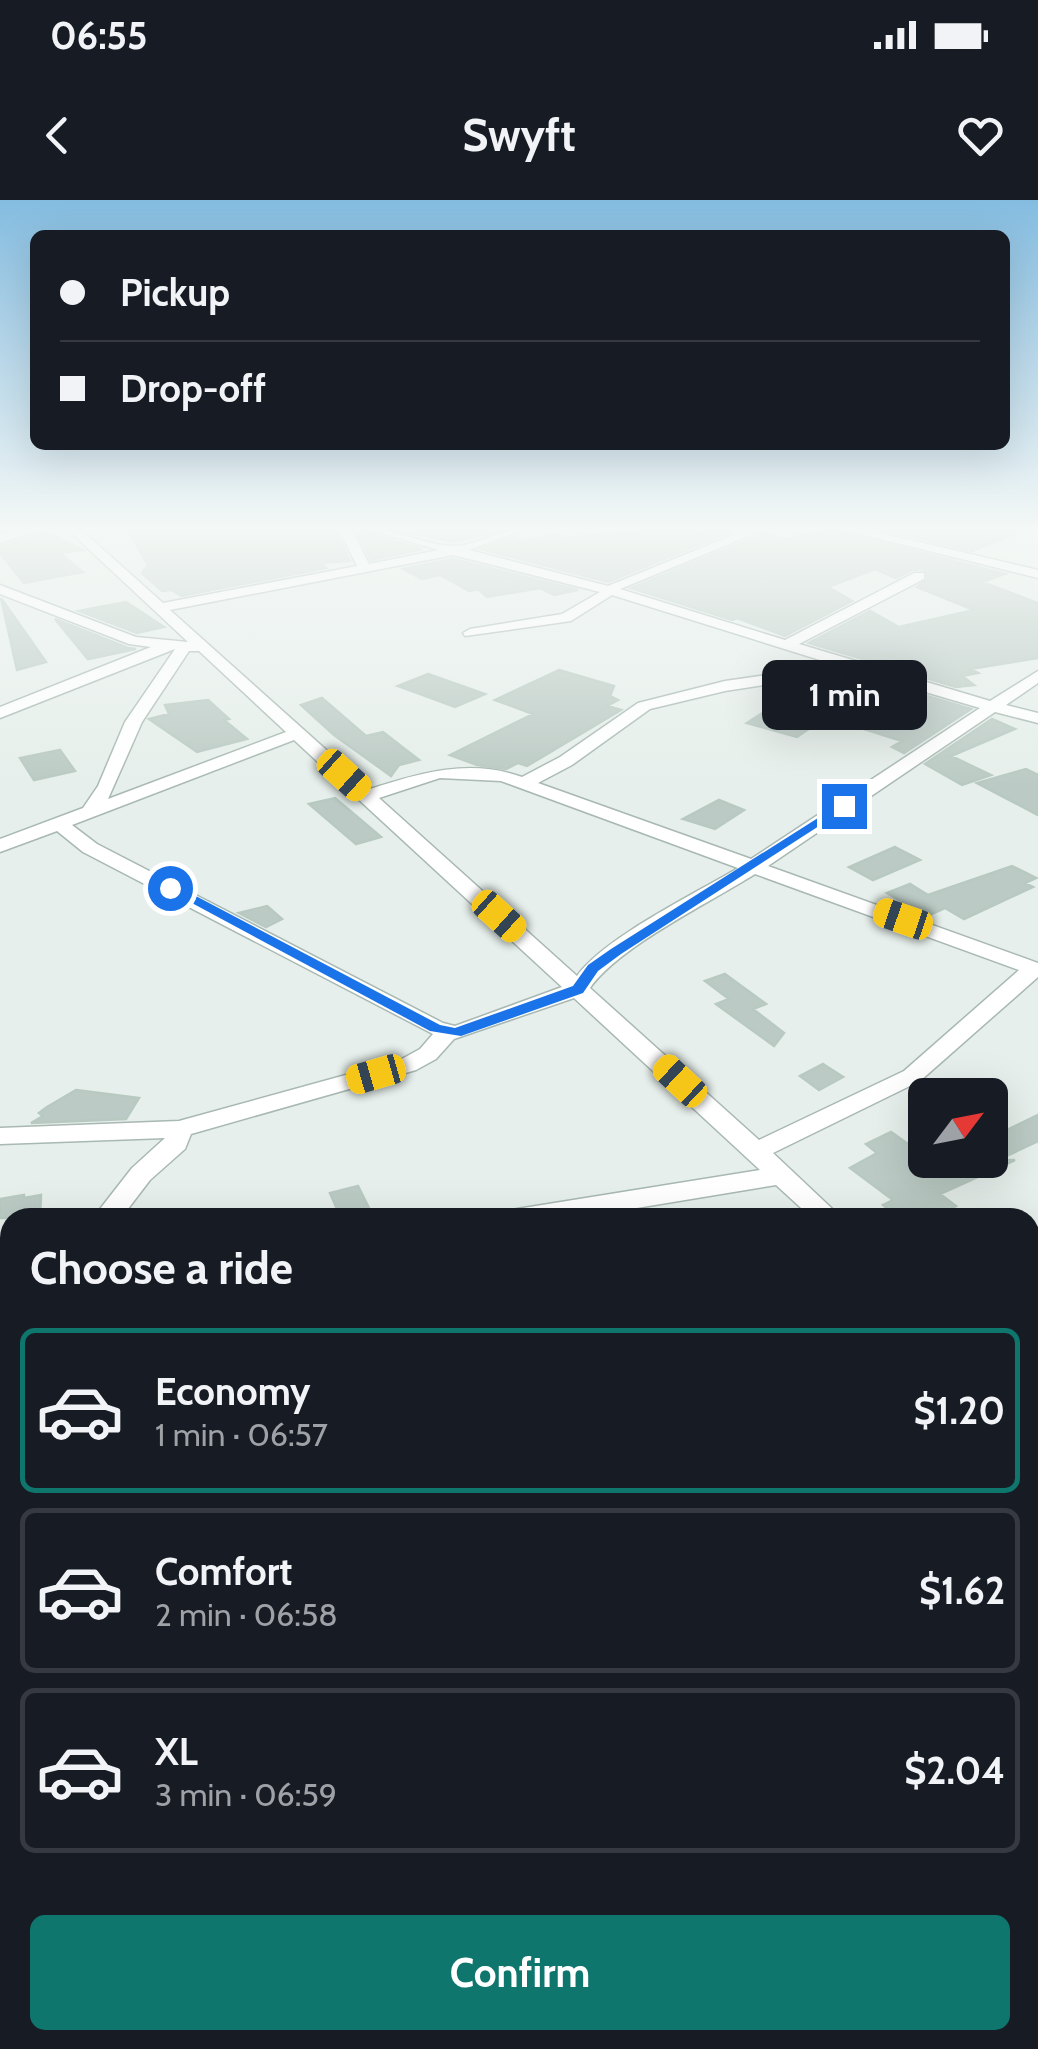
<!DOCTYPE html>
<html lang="en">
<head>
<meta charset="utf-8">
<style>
	:root { --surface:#171b24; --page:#20242c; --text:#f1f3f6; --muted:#9ea1a6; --line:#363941; --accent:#0f766e }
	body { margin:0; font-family:Cabin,sans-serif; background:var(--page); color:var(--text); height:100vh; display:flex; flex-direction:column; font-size:38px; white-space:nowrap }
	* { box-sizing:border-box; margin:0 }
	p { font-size:32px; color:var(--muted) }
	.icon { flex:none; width:55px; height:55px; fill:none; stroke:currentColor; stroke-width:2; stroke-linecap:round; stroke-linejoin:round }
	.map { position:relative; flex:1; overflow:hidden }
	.drawer { position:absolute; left:0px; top:1008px; width:1040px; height:842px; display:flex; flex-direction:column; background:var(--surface); border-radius:30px 30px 0 0; box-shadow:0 10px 40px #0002 }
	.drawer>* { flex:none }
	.hud { position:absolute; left:30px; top:30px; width:980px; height:220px; border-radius:15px; box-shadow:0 10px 40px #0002; display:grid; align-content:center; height:220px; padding:0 30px; background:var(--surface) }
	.needle { width:65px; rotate:58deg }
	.buttons { position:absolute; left:908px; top:878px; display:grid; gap:20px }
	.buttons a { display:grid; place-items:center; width:100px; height:100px; border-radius:15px; background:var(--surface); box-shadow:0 10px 40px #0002; font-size:50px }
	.end { position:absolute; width:45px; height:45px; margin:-22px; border:12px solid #1a73e8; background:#fff; box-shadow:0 0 0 5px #fff }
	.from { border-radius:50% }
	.bubble { position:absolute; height:70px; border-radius:15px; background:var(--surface); box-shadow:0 10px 40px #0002; font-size:32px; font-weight:700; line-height:70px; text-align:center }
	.car { position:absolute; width:30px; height:60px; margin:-30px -15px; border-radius:12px; box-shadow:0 0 8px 2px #0007; background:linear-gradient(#f5c518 24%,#345 0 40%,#f5c518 0 76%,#345 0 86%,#f5c518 0) }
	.hud b { display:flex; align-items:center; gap:35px; height:95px; font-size:38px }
	.hud b+b { border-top:2px solid var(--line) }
	.hud i { width:25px; height:25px; background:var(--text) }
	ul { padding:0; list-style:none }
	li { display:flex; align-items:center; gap:30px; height:165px; margin:0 20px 15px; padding:0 10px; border:5px solid var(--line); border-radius:15px }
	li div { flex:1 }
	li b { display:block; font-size:38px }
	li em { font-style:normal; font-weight:700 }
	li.selected { border-color:var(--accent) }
	li>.icon { width:90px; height:90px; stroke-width:1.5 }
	h2 { padding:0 30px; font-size:45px; line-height:120px }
	.action { display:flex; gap:20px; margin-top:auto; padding:20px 30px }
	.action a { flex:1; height:115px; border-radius:15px; background:var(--accent); color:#fff; font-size:40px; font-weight:700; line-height:115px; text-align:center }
	.status { display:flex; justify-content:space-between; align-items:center; height:70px; padding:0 50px; background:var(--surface); direction:ltr }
	.status svg { height:28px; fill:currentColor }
	header { display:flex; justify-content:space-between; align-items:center; height:130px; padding:0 30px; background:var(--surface); font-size:45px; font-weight:700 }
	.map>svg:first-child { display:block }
	.building { fill:#bbcac4; stroke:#b8c9c2; stroke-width:2.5 }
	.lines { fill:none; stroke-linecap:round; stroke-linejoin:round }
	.minor-casing { stroke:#a8b8b2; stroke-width:3 }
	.minor { fill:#fff; fill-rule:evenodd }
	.route { fill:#1a73e8 }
</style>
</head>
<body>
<div class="status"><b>06:55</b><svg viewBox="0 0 49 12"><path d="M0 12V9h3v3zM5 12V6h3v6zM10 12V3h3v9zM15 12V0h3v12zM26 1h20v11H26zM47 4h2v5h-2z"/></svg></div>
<header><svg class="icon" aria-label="back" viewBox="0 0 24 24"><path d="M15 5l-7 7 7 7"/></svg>Swyft<svg class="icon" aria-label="heart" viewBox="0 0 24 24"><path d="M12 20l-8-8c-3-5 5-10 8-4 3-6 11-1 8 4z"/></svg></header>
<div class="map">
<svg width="1038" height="1849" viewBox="0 0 1038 1849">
	<rect width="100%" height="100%" fill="#e6efeb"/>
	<path class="building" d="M126,327H250L251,331L334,327L350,361L322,363L326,368L181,396L172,390L162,391L142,373L148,365Z
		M354,327L359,331L423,349L371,360Z
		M389,327H485L495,331L453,342Z
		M671,327L699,332L724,327L733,331L608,382L481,349L513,337L523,341L556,334L564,338Z
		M873,327H1028V329L972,351Z
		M829,329L1005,374L982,382L1038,403V458L970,469L978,473L962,476L974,485L956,487L809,443L870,411L899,427L974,410L917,387L928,379L924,369L912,370L896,378L875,369L828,387L852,401L785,436L737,418L732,420L631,388L763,334L788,339Z
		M46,332L83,350L59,353L83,372L24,383L0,353V346Z
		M453,359L578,390L554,395L540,388L487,397L478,389L469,391L440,375L422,379L403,369Z
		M1,398L46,462L17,470Z
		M126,402L164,427L137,433L79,411Z
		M55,419L128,448L136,449L88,459Z
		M559,470L614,486L610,496L618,500L607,506L621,510L527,566L518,563L506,569L477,565L450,555L533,514L495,500Z
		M428,474L485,494L455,507L398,486Z
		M876,481L971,509L904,553L892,547L902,541L826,517L797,537L747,523L778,503L799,511L857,483Z
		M322,498L366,536L383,532L419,560L399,565L391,576L334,535L301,505Z
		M208,500L229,519L224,520L247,539L197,552L149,519L169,514L165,505Z
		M992,519L1015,529L951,556L991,575L962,585L925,564Z
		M60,550L75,571L34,580L20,558Z
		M1026,569L1038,575V615L977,583Z
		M335,598L381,637L356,644L309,604Z
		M719,600L744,610L715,629L683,619Z
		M895,647L920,660L873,680L849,667Z
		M1012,666L1036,678L1025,683L1033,687L964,719L945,708L927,716L887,693L910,684L928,695Z
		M267,706L282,719L266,727L239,713Z
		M725,774L766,804L753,809L784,833L774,846L716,804L729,799L705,781Z
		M823,864L843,877L819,890L800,876Z
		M76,890L139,898L126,919L31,923L43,916L39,913L47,907Z
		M1038,915V941L998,960H1015L940,994L956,1006L933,1018H899L883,1005L893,1000L850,968L877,953L866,944L891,932L925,956V960H990V938Z
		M358,986L374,1018H341L330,993Z
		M24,995V998L41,995L40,1018H0V999Z"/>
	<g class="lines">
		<defs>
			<path id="minor" d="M28,327H48L0,343V335Z
				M65,327H78L163,403L357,366L338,327H350L369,364L439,350L360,327C392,327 422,345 453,346C479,346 503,327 530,327L469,350L608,386L753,327H771L620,389L785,440L914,373H924V379L799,444L990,501L1038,471V483L1006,505L1038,513V523L995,512L768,666L1038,763V777L920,881L773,953L842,1018H812L776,985L576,1018H504L507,1012L517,1009L760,970L574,798L454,839L436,859L416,870L191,934L185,949L150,980L121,1018H93L132,968L165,938L0,944V928L179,921L400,860L420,849L433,834L83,652L57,631L0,652V639L83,608L98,586L125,522L175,449L0,518V507L151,447L129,444L0,394V385L136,437L188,442ZM453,355L600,392L562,414L470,429L463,433L465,436L571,421L612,395L836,465L725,481L638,503L560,557L522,577C470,558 420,573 370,589L170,410ZM189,451H199L286,532L108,599L142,522ZM854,471L980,508L751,659L538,583L572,565L650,509L725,491ZM294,540L562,787L455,826L443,823L97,644L72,625ZM440,578L501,581L738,668C695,694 605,737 577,776L379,598ZM755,674L1019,770L904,871L759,940L590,788C620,746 709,703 755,674Z
				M832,327H855L1038,370V378Z
				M10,1088V1108L0,1110V1090Z
				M1030,1120L1038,1123V1146L1030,1144Z
				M10,1182V1217L0,1220V1185Z
				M1030,1190L1038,1193V1222L1030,1220Z"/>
		</defs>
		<use href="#minor" class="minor-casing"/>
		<use href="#minor" class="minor"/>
	</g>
	<linearGradient id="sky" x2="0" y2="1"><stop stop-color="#84bce0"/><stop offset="0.56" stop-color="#f4f8f6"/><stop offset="1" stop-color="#f4f8f6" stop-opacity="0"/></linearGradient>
	<rect width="1038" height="586" fill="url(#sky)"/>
	<path class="route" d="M840,604L850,606L621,754L598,771L583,793L461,836L430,831L164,688L175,685L440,825L455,828L573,786L588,765L611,749Z"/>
</svg>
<div class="buttons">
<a><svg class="needle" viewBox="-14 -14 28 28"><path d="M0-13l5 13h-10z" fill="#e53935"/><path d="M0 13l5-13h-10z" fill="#9ea1a6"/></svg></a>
</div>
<i class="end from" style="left:170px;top:688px"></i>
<i class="end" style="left:844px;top:606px"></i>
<div class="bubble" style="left:762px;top:460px;width:165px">1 min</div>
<i class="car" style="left:344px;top:575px;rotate:132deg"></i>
<i class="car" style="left:499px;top:716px;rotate:132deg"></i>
<i class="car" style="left:903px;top:719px;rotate:289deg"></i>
<i class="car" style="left:376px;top:874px;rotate:254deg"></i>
<i class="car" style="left:680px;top:881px;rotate:313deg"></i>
<div class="hud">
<b><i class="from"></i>Pickup</b>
<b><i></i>Drop-off</b>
</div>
<section class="drawer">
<h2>Choose a ride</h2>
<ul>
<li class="selected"><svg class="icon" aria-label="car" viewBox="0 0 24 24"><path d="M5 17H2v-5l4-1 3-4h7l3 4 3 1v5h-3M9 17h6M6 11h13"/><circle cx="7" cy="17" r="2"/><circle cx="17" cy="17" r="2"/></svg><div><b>Economy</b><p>1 min · 06:57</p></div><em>$1.20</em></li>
<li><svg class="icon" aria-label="car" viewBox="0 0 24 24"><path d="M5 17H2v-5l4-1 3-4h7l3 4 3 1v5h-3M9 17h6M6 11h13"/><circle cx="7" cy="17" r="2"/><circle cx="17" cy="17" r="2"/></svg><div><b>Comfort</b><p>2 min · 06:58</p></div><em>$1.62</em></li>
<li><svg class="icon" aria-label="car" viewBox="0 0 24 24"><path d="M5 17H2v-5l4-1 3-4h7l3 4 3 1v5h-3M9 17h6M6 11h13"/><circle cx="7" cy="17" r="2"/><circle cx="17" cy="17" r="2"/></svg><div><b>XL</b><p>3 min · 06:59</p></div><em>$2.04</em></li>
</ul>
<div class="action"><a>Confirm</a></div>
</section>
</div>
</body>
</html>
